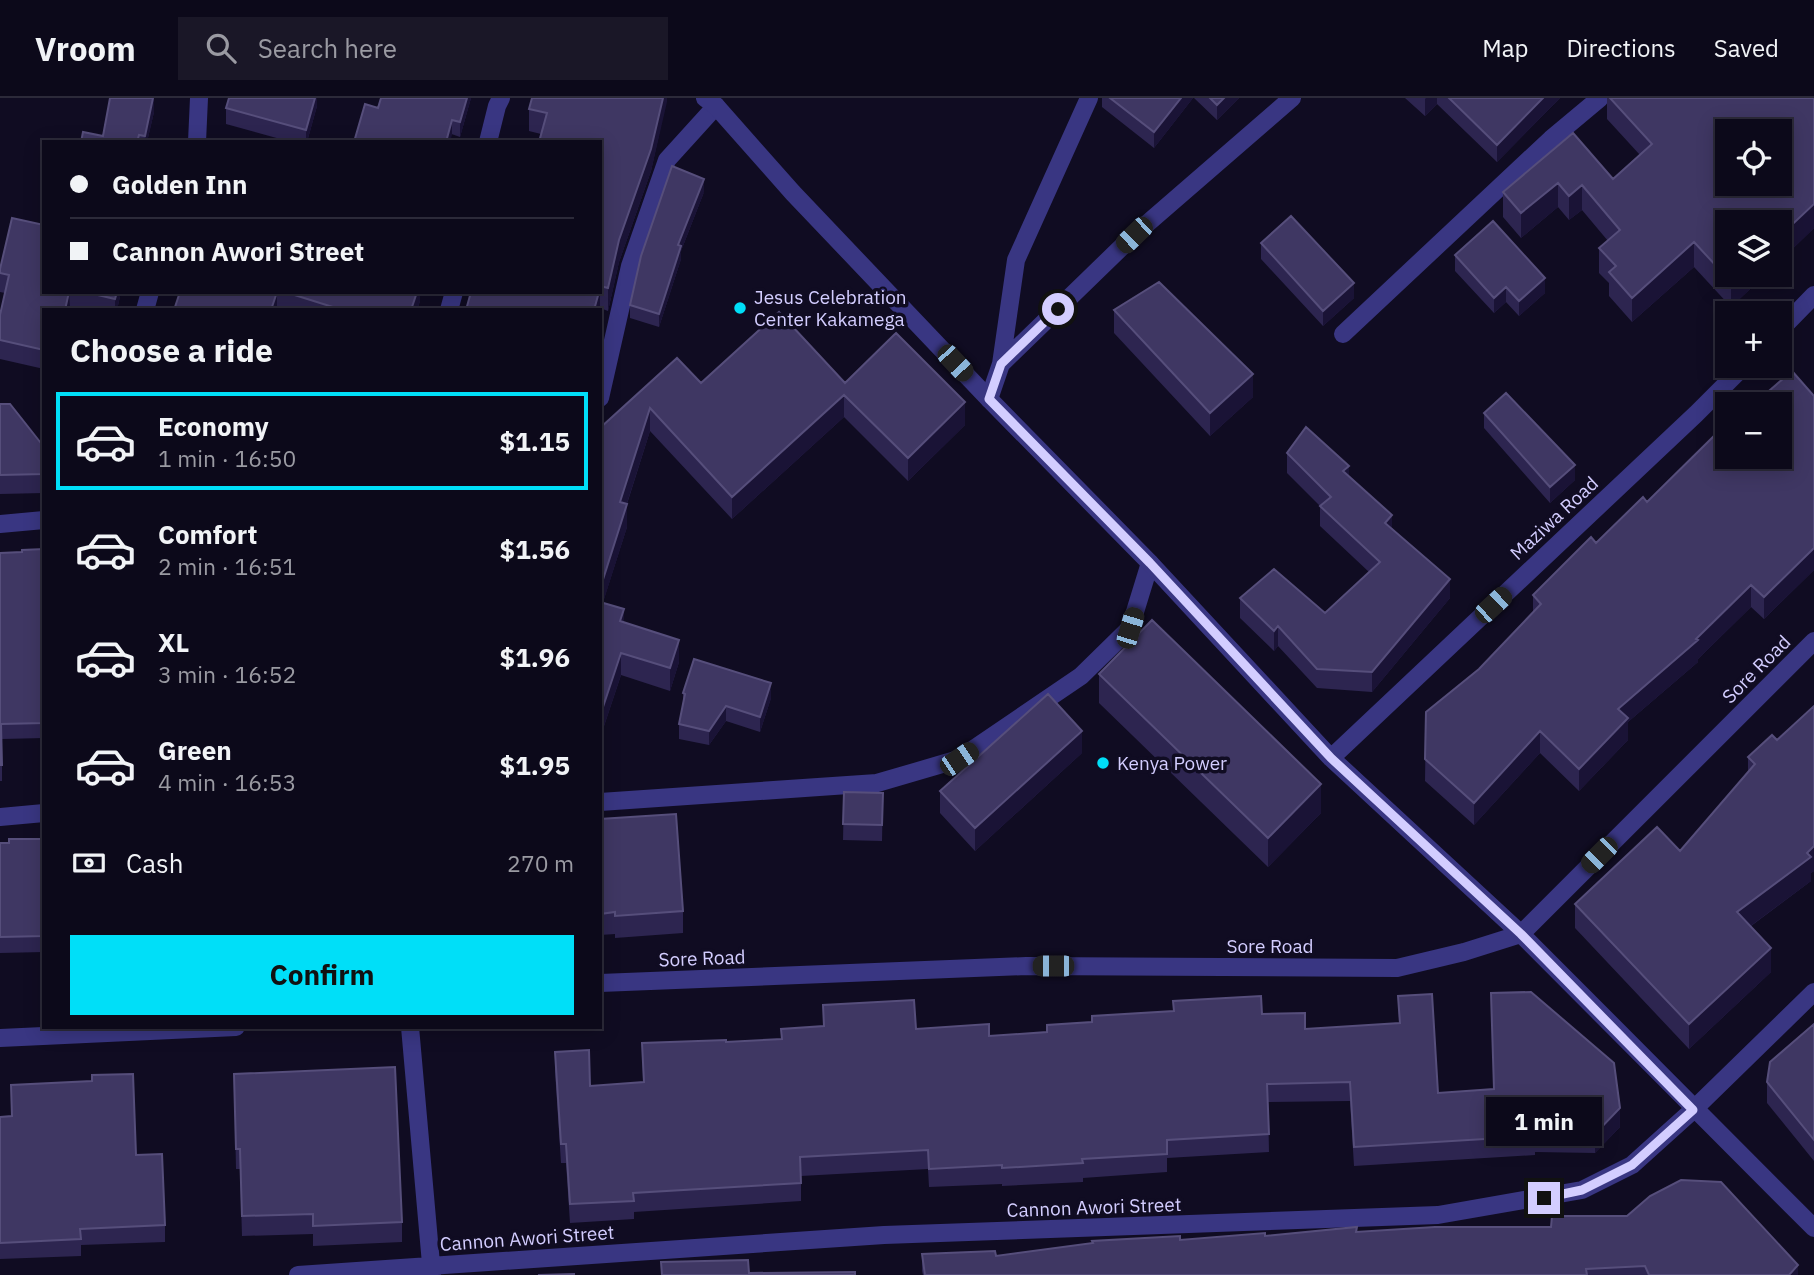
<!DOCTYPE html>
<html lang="en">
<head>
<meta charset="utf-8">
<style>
	:root { --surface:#0c091a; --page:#1a1727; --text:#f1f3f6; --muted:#9a9aa2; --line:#2c2a39; --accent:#00dff8 }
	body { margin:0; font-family:"IBM Plex Sans",sans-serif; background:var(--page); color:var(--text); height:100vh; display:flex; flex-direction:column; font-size:26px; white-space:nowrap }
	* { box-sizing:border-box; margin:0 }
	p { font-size:23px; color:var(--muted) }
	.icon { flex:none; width:38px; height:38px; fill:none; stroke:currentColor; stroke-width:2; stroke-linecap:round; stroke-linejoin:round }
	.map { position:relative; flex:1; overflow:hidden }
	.drawer { position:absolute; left:42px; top:210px; width:560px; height:721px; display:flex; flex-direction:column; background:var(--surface); border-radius:0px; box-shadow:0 4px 18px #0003,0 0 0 2px var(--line) }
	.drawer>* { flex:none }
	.guide { position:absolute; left:42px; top:42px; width:560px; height:154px; border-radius:0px; box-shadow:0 4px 18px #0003,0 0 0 2px var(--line); display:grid; align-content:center; height:154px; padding:0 28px; background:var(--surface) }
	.buttons { position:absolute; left:1715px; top:21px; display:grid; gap:14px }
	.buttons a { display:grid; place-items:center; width:77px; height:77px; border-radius:0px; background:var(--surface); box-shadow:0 4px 18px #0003,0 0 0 2px var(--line); font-size:35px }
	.end { position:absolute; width:32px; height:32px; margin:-16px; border:9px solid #d3cdff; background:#111; box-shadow:0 0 0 4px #111 }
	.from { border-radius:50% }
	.bubble { position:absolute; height:49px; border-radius:0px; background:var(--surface); box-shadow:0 4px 18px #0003,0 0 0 2px var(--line); font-size:23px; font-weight:700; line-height:49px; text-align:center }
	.car { position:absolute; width:21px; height:42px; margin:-21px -10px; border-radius:9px; box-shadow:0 0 5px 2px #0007; background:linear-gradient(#222 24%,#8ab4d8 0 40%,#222 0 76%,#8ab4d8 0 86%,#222 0) }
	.guide b { display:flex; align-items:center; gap:24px; height:66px; font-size:26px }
	.guide b+b { border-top:2px solid var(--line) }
	.guide i { width:18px; height:18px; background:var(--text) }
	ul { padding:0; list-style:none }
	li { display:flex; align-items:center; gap:21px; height:98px; margin:0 14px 10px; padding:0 14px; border:4px solid transparent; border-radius:0px }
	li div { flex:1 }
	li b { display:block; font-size:26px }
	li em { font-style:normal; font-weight:700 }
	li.on { border-color:var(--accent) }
	li>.icon { width:63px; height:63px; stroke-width:1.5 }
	h2 { padding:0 28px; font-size:32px; line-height:84px }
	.pay { display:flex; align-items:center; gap:18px; height:77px; padding:0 28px; font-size:26px }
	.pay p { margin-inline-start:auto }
	.action { display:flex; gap:14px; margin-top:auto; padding:14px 28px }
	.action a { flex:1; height:80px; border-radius:0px; background:var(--accent); color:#111; font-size:28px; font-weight:700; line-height:80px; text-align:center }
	header { display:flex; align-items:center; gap:42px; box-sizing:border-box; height:98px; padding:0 35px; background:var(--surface); border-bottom:2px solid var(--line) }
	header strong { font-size:33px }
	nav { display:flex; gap:38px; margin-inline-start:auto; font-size:24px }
	.search { width:490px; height:63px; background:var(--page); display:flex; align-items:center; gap:18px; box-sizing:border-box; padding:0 24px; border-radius:0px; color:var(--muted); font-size:26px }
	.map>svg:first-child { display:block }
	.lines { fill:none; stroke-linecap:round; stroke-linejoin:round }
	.service { stroke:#393682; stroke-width:18 }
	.minor { stroke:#393682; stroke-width:18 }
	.wall { fill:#2d2550 }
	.shaded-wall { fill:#1a1336 }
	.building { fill:#3f3763; stroke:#564e7b; stroke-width:2; fill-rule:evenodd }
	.route { stroke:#d3cdff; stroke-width:9 }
	.poi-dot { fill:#00dff8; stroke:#100c22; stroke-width:2.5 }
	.labels { text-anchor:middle; stroke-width:7; stroke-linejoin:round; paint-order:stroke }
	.poi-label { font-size:19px; fill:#d3cdff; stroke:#100c22; text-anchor:start }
	.street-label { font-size:19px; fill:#d3cdff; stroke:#100c22 }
</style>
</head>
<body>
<header>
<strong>Vroom</strong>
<div class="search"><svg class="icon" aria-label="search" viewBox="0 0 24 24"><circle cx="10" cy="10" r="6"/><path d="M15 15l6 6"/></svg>Search here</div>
<nav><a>Map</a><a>Directions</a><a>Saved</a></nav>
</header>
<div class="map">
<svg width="1814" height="1177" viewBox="0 0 1814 1177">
	<rect width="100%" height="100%" fill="#100c22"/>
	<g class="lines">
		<path class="service" d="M1001,266L1016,162L1089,0
			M600,300L630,168L667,62L716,8
			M989,301L1001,266L1134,137L1292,0
			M600,704L877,685L959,661L1081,578L1130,530L1150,465
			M0,719L44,715"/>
		<path class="minor" d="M705,0L716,8L793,95L989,301L1150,465L1331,660L1521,836L1814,1130
			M197,44L199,0
			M488,44L497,8L501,0
			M145,212L150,194
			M449,212L454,194
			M1780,232L1814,197
			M1343,236L1551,41L1600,0
			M0,426L44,422
			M1331,660L1696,316L1744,268
			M600,885L1026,868L1397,870L1464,854L1521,836L1814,543
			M410,929L432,1177
			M0,940L236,929
			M298,1177L884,1137L1438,1117L1582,1092L1632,1067L1693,1012L1814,894"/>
	</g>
	<path class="wall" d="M154,0V14L147,44H81L103,38Z
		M317,0V8L307,44H291L226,26V10Z
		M471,0L460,39L378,10Z
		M667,0L651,73L619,164L608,213L600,210V212H466L600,194L541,36L529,33V11Z
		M1102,0H1193L1154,50L1102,9Z
		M1194,0H1239L1217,22Z
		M1405,0H1560L1497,64L1437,6L1425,18Z
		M1607,0H1814V130L1780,163L1727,177H1765L1731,209L1694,169L1632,224L1609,198V185L1599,175V150L1608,143L1582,112L1569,122L1558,109L1521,140L1503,119V94L1573,35L1613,81L1640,57L1607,21Z
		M704,94L681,153V161L659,229L630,220V207Z
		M1261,145L1354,200L1323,228L1261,161Z
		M1455,157L1545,195L1519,218L1506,204L1494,215L1455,173Z
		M0,171L44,194H121L117,212H81L70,209L44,212V271L0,261V217L5,195L0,194Z
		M180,194H420V203L417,212H282Z
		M1114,212L1253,299L1210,338L1114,235Z
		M701,285H845L965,327L908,383L844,319L732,421L650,333L627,406V429L603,504L624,524L679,564L670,593L621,577L600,640V330Z
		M1814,298V472L1764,521L1751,509L1698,561V564L1628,624V642L1579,693L1540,655L1474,727L1425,683L1426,614L1479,571L1533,514V497L1647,404L1720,336Z
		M0,306L44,349V395L0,396Z
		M1484,315L1575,382L1550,405L1484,330Z
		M1287,355L1349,378L1450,500L1372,594L1317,590L1278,548L1274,553L1240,520V500L1325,515L1369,474L1320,428V408L1287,375Z
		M44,451V640L2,641V683H0V455L22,454Z
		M1099,576L1321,715L1268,769L1099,605Z
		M683,595L771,600L760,634L726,623L709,647L679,641V626L683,607Z
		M1814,608V773L1811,775V783L1751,828L1771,874L1689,951L1575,830V806L1680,753L1748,674V659L1777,642Z
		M1082,655L975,753L940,715V693Z
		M844,694L883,695L882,743L843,742Z
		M600,721L683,813V835L615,840V836L600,837Z
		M44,741V854L0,855V745Z
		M1491,895L1620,1029L1595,1055L1535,1054V1057L1354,1068L1350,1003L1268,1004L1269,1054L1167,1060V1074L1083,1080V1084L1002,1088V1086L929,1089L928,1071L801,1078V1103L634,1114V1121L570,1125L566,1065H561L555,973V954L590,988L643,984L642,945L726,944L781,941V931L823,928V907L916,931L989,938L1047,934L1092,924L1173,913V903L1262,916L1305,931L1399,925L1398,898L1438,995L1494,991Z
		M1814,926V1063L1767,1005V984Z
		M234,976L402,1124V1144L313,1148V1136L242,1138L240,1071H236Z
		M11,987L136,1057L165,1127V1144L81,1147V1158L0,1161V1019L11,1018Z
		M1357,1134L1798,1177H923L922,1173V1156L996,1158L1180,1142Z"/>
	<path class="shaded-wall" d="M153,0H154V14L147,44H145V38Z
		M315,0H317V8L307,44H306V32Z
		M467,0H471L460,39V24Z
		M663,0H667V4L651,73L619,164L608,213V190L619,142Z
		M1181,0H1193L1154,50V34Z
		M1224,0H1239L1217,22V7Z
		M1426,0H1437V6L1425,18V1Z
		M1543,0H1560L1497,64V47Z
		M452,22V37L450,44H446Z
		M704,81V94L681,153V161L659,229V216L678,147Z
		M1558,85V109L1521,140V115Z
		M1582,87V112L1569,122V98Z
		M1814,106V130L1780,163V138Z
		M1694,144V169L1632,224V200Z
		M1739,177H1765L1731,209V184Z
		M1545,180V195L1519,218V203Z
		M1354,185V200L1323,228V213Z
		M600,187V212H594L599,194H600Z
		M1506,189V204L1494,215V200Z
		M69,194L70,209L69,212H65Z
		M117,194H121L117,212H115V201Z
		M277,194V212H271Z
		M417,194H420V203L417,212H411Z
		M1253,276V299L1210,338V315Z
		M844,297V319L732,421V399Z
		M965,304V327L908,383V360Z
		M650,310V333L620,427V404Z
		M1575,367V382L1550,405V389Z
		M1349,368V388L1343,373Z
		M627,406V429L600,514V491Z
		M1392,417V436L1385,425Z
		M1814,450V472L1764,521V499Z
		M1450,481V500L1372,594V574Z
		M1751,487V509L1698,561V564L1628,624V642L1579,693V671L1618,611L1696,541Z
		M624,511V533L620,523Z
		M1278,528V548L1274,553V533Z
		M679,542V564L670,593V570Z
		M621,555V577L600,640V618Z
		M771,585V600L760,634V619Z
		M726,608V623L709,647V633Z
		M1082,633V655L975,753V730Z
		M1540,633V655L1474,727V705Z
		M1321,686V715L1268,769V740Z
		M1814,748V773L1811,775V783L1737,838V814Z
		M1771,850V874L1689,951V926Z
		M1620,1010V1029L1595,1055V1036Z
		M1798,1167V1177H1789Z"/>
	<path class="building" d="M110,0H153L145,38L139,37L137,44H81L83,34L103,38Z
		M229,0H315L306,32L226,10Z
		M381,0H467L460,24L452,22L446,44H354L365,6L378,10Z
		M532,0H663L651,51L619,142L608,190L600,188V44H539L547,15L529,11Z
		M1110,0H1181L1154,34Z
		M1210,0H1224L1217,7Z
		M1449,0H1543L1497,47Z
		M1610,0H1814V106L1780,138V124H1727V177H1739L1731,184L1694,144L1632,200L1609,174L1616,168L1599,150L1620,132L1582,87L1569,98L1558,85L1521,115L1503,94L1573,35L1613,81L1652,46ZM1727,33H1780V86H1727Z
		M672,68L704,81L678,147L681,148L659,216L630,207L641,158Z
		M1291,118L1354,185L1323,213L1261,145Z
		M12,120L44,127V194H69L65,212H44V252L0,242V217L9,177L0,175V171Z
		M1493,123L1545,180L1519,203L1506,189L1494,200L1455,157Z
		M1159,184L1253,276L1210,315L1114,212Z
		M85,194H117L115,201Z
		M180,194H277L271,212H174Z
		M285,194H417L411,212H336V210Z
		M471,194H599L594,212H466Z
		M779,214L845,285L896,235L965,304L908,360L844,297L732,399L650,310L620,404L627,406L600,491V330L677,260L701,285Z
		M1792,273L1814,298V450L1764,499L1751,487L1696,541L1698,542L1618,611L1628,620L1579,671L1540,633L1474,705L1425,661L1426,614L1479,571L1541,506L1533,497L1591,439L1596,445L1643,399L1647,404L1718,334L1720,336L1727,329V359H1780V306H1754Z
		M1506,295L1575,367L1550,389L1484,315Z
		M0,306H10L44,349V376L0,377Z
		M1306,329L1349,368L1343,373L1392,417L1385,425L1450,481L1372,574L1317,571L1278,528L1274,533L1240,500L1274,471L1325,515L1380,464L1320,408L1331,399L1287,355Z
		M44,451V625L1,626L2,667H0V455L22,454V452Z
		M600,504L624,511L620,523L679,542L670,570L621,555L600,618Z
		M1152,522L1321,686L1268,740L1099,576Z
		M694,561L771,585L760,619L726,608L709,633L679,626L685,596L683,595Z
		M1048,596L1082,633L975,730L940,693Z
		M1814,608V748L1807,755L1811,759L1737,814L1771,850L1689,926L1575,806L1657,729L1680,753L1755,666L1748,659L1772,637L1777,642Z
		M844,694L883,695L882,727L843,726Z
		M676,716L683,813L615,818V814L600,816V721Z
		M9,741H44V838L0,839V745H9Z
		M1531,894L1614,965L1620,1010L1595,1036L1535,1035V1038L1354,1049L1350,984L1267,986L1269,1036L1167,1042V1056L1082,1061L1083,1065L1002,1070V1067L929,1071L928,1052L800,1059L801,1085L633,1095L634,1103L570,1106L566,1046H561L555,954L589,952L590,988L644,984L642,945L726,942V944L782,941L781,931L824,928L823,907L914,902L916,931L989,926V938L1047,934V927L1092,924V918L1174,913L1173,903L1261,898L1262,916L1305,915V931L1400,925L1398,898L1432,896L1438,995L1494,991L1491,895Z
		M1814,926V1042L1767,984L1770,964Z
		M395,969L402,1124L313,1128V1116L242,1118L240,1051H236L234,976Z
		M133,976L136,1057L162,1056L165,1127L80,1131L81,1141L0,1145V1019L12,1018L11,987L92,983V977Z
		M1681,1082L1721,1084L1798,1167L1789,1177H1649L1645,1168L1586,1171L1587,1177H925L922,1156L995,1153L996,1158L1093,1145L1092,1143L1180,1138V1142L1265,1135V1138L1357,1129L1356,1134L1435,1129H1551L1552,1118H1627L1650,1098Z
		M748,1162L749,1175L855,1174V1177H662L661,1164Z
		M574,1176V1177H538Z"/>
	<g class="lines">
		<path class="route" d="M1058,211L1001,266L989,301L1150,465L1331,660L1521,836L1693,1012L1632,1067L1582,1092L1544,1100"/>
	</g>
	<g class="poi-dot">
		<circle cx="740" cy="210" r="7"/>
		<circle cx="1103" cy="665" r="7"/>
	</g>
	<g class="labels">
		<g class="poi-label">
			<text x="754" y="206">Jesus Celebration<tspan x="754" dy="22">Center Kakamega</tspan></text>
			<text x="1117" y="672">Kenya Power</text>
		</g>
		<g class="street-label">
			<text transform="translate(1554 420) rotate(-43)" y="7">Maziwa Road</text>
			<text transform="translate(1756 571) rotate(-45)" y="7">Sore Road</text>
			<text x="1270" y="855">Sore Road</text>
			<text transform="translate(702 860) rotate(-2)" y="7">Sore Road</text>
			<text transform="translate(1094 1109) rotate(-2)" y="7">Cannon Awori Street</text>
			<text transform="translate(527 1140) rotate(-4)" y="7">Cannon Awori Street</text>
		</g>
	</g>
</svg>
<div class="buttons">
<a><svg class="icon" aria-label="locate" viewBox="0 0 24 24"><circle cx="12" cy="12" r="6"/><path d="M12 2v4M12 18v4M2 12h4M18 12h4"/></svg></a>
<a><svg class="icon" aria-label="layers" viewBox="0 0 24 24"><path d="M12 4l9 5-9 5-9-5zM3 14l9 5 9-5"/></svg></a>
<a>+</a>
<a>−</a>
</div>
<i class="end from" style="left:1058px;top:211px"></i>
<i class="end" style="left:1544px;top:1100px"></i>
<div class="bubble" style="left:1486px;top:999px;width:116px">1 min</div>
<i class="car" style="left:1134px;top:137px;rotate:226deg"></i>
<i class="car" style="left:955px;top:265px;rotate:137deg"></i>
<i class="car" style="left:1493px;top:507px;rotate:47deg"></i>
<i class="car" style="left:1130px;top:530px;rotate:17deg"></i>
<i class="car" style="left:959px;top:661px;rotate:56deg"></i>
<i class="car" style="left:1599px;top:757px;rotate:225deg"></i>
<i class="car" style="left:1053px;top:868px;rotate:270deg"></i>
<div class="guide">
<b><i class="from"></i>Golden Inn</b>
<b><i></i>Cannon Awori Street</b>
</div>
<section class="drawer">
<h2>Choose a ride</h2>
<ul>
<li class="on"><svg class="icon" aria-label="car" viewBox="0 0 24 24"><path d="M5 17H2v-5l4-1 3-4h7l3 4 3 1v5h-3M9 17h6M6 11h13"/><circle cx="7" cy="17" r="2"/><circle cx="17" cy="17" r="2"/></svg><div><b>Economy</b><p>1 min · 16:50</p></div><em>$1.15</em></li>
<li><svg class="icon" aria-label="car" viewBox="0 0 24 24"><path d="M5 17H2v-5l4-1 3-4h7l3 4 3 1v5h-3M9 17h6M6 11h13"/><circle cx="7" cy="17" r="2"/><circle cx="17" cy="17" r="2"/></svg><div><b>Comfort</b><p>2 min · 16:51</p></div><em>$1.56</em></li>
<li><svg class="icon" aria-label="car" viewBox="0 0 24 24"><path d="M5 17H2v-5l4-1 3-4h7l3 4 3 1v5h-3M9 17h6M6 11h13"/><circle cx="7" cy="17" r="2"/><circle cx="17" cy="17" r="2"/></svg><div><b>XL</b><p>3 min · 16:52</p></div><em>$1.96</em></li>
<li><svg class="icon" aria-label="car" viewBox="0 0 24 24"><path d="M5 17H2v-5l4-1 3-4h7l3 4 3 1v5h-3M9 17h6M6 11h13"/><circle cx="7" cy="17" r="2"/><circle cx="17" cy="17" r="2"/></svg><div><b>Green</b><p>4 min · 16:53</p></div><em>$1.95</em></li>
</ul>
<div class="pay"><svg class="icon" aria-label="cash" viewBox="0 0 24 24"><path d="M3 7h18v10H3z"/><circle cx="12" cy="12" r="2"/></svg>Cash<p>270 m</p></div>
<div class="action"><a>Confirm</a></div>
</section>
</div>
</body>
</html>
